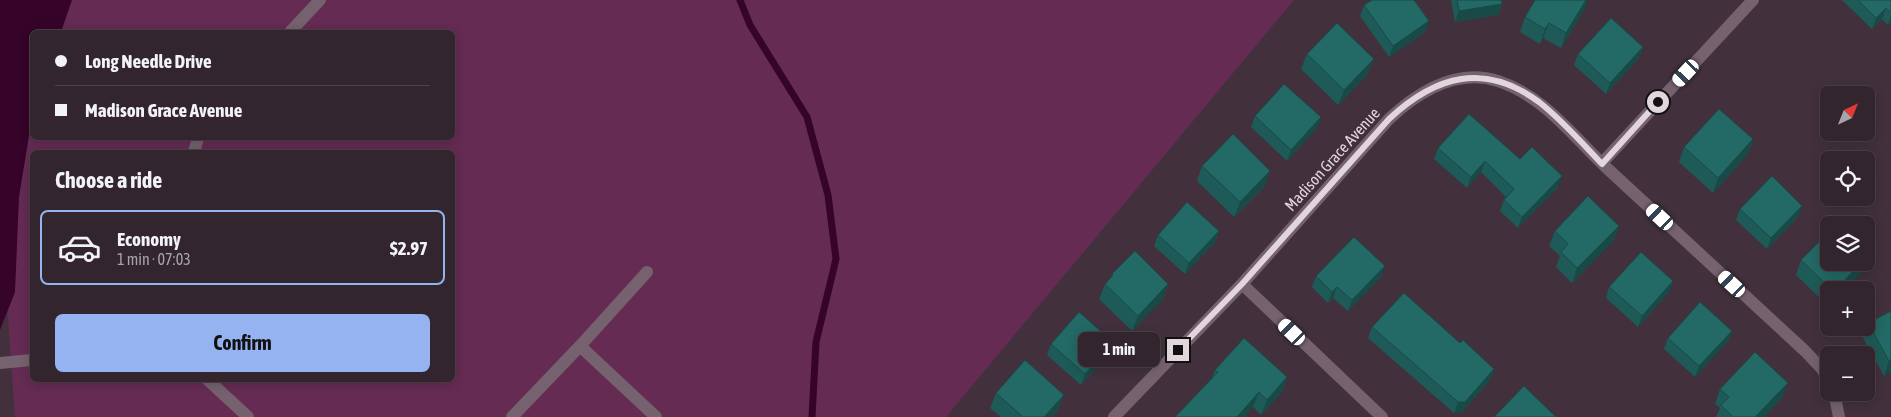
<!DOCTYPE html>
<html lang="en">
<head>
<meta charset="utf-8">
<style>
	:root { --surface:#32252d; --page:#3a2d35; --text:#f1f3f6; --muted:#a8a5aa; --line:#4d4249; --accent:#95b2f1 }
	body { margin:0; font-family:"Asap Condensed",sans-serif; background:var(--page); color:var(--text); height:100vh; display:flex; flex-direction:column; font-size:19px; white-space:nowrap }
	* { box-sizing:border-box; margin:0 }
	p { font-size:16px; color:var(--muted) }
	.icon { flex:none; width:28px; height:28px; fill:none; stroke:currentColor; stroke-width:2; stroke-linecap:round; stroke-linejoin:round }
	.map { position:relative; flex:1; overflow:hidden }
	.drawer { position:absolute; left:30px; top:150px; width:425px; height:232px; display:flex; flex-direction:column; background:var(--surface); border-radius:8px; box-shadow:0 2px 12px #0003,0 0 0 1px var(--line) }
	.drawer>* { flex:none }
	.hud { position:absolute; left:30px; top:30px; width:425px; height:110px; border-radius:8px; box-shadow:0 2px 12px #0003,0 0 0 1px var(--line); display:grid; align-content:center; height:110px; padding:0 25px; background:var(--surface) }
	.needle { width:32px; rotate:43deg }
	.tools { position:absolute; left:1820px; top:86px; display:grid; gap:10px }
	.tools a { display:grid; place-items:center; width:55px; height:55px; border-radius:8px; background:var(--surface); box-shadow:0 2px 12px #0003,0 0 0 1px var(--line); font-size:25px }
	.end { position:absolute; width:22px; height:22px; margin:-11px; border:6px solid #e2d6dd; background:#111; box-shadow:0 0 0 2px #111 }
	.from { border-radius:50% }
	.bubble { position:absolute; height:35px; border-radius:8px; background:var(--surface); box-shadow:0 2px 12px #0003,0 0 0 1px var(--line); font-size:16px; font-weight:700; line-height:35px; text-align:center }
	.car { position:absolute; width:15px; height:30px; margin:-15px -8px; border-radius:6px; box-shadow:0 0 4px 1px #0007; background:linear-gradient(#fff 24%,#345 0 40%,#fff 0 76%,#345 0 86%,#fff 0) }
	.hud b { display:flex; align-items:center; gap:18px; height:48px; font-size:19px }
	.hud b+b { border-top:1px solid var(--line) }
	.hud i { width:12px; height:12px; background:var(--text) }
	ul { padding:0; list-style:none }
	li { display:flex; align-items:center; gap:15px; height:75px; margin:0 10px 8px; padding:0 15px; border:2px solid transparent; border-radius:8px }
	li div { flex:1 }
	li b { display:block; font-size:19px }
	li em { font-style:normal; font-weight:700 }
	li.on { border-color:var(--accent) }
	li>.icon { width:45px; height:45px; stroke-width:1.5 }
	h2 { padding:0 25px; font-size:22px; line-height:60px }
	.cta { display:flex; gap:10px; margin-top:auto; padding:10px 25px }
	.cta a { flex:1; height:58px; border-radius:8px; background:var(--accent); color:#111; font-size:20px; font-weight:700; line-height:58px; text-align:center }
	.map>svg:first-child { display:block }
	.green { fill:#652b53; fill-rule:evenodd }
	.water { fill:#360329 }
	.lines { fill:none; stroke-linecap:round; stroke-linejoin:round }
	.stream { stroke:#360329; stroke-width:7 }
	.service { stroke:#75626e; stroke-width:12 }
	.minor { stroke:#75626e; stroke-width:12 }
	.wall { fill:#1e5a57 }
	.shaded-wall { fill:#184a47 }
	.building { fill:#236965; stroke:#184a47 }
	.route { stroke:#e2d6dd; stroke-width:6 }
	.labels { text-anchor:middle; stroke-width:4; stroke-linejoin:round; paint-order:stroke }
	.street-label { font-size:16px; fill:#e2d6dd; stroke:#42313c }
</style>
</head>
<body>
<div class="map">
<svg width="1891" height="417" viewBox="0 0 1891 417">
	<rect width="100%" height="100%" fill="#42313c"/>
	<path class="green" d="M71,0H1294L946,417H15L1,220L32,121V138H452V32H60ZM32,152H452V380H32Z"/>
	<path class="water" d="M0,0H72L61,32H32V117L19,197L15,292L0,330Z"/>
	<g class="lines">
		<path class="stream" d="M740,0L750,25L807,117L828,195L836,259L816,342L812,417"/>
		<path class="service" d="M290,32L320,0
			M194,152L198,138
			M580,346L656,417
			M208,380L248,417
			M512,417L580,346L647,272"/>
		<path class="minor" d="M1602,163L1753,0
			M1242,284L1382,417
			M0,363L32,360
			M1834,392L1839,417
			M1114,417L1242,284L1389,119C1418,92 1457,68 1498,81C1545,96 1575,139 1610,171C1675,231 1740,291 1805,351L1822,369L1829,381"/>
	</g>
	<path class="wall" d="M1451,0H1501L1502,4L1498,15L1455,22Z
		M1842,0H1891V21L1888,25L1882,19L1872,29Z
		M1364,5L1425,32L1389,57L1360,16Z
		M1585,8L1561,48L1543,38L1540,44L1520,32L1525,17Z
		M1643,47L1639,58L1606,94L1574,65L1578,54Z
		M1307,54L1368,74L1338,105L1301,69Z
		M1255,116L1321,117L1317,128L1287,161L1251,127Z
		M1753,139L1748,154L1713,193L1679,162L1684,147Z
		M1438,148L1520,159L1558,187L1518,228L1500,211L1504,200L1506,197L1481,172L1467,188L1434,159Z
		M1202,166L1265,186L1234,217L1197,181Z
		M1802,206L1798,217L1767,249L1736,220L1740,209Z
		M1619,226L1613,241L1572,283L1556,267L1560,256L1549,246L1555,231Z
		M1219,231L1215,242L1185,274L1154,246L1158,235Z
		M1801,260L1861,273L1844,290H1829V305L1828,306L1796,275Z
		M1112,274L1168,284L1163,299L1132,331L1099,299L1105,284L1111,278Z
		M1316,276L1381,277L1348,311L1333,298L1328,303L1312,287Z
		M1673,281L1669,292L1638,327L1606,298L1609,287Z
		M1891,311V372L1884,376L1863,338L1868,323Z
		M1372,327L1460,343L1494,369L1490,380L1461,413H1454L1368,338Z
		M1732,331L1728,341L1695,377L1664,349L1668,338Z
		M1051,344L1109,353L1081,385L1047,355Z
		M1215,370L1287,377L1282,392L1261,415L1253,407L1212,378Z
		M1720,389L1782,398L1764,417H1716L1720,408L1715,404Z
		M996,393L1058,410L1052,417H1001L990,408Z"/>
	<path class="shaded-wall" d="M1586,0H1588L1585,8L1561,48L1566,33Z
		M1502,4L1498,15L1455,22L1459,11Z
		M1886,8L1882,19L1872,29L1876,18Z
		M1891,15V21L1888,25Z
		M1429,21L1425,32L1389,57L1393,46Z
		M1549,23L1543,38L1540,44L1545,29Z
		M1643,47L1639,58L1606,94L1610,83Z
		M1374,59L1368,74L1338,105L1344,90Z
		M1321,117L1317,128L1287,161L1291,150Z
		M1753,139L1748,154L1713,193L1718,178Z
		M1485,161L1481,172L1467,188L1471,177Z
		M1270,171L1265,186L1234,217L1240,202Z
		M1562,176L1558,187L1518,228L1522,217Z
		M1802,206L1798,217L1767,249L1771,238Z
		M1619,226L1613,241L1572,283L1577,268Z
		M1219,231L1215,242L1185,274L1189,263Z
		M1862,262H1865L1861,273L1844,290H1835Z
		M1385,266L1381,277L1348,311L1352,300Z
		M1673,281L1669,292L1638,327L1642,316Z
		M1168,284L1163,299L1132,331L1138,316Z
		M1337,287L1333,298L1328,303L1332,292Z
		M1732,331L1728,341L1695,377L1699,366Z
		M1113,342L1109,353L1081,385L1085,374Z
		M1891,360V372L1884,376L1889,361Z
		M1494,369L1490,380L1461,413H1454L1458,402Z
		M1287,377L1282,392L1261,415L1267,400Z
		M1788,383L1782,398L1764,417H1755Z
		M1259,392L1253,407L1245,417H1237Z
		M1064,395L1058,410L1052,417H1044Z"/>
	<path class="building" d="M1372,0H1414L1429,21L1393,46L1364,5Z
		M1457,0H1501L1502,4L1459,11Z
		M1535,0H1586L1566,33L1549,23L1545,29L1525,17Z
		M1858,0H1891V13L1886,8L1876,18Z
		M1611,18L1643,47L1610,83L1578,54Z
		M1337,23L1374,59L1344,90L1307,54Z
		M1284,84L1321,117L1291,150L1255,116Z
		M1719,109L1753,139L1718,178L1684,147Z
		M1469,114L1520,159L1532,147L1562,176L1522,217L1504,200L1514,189L1485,161L1471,177L1438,148Z
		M1233,134L1270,171L1240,202L1202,166Z
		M1772,176L1802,206L1771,238L1740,209Z
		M1588,196L1619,226L1577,268L1561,252L1568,244L1555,231Z
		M1187,202L1219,231L1189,263L1158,235Z
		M1829,232V262H1862L1835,290H1832L1801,260Z
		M1354,237L1385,266L1352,300L1337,287L1332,292L1316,276Z
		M1135,251L1168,284L1138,316L1105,284L1113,275L1112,274Z
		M1641,252L1673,281L1642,316L1609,287Z
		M1404,293L1460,343L1463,340L1494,369L1465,402H1458L1372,327Z
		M1700,302L1732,331L1699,366L1668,338Z
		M1891,311V360L1889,361L1868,323Z
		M1079,312L1113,342L1085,374L1051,344Z
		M1244,338L1287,377L1267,400L1259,392L1237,417H1175L1218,372L1215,370Z
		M1755,352L1788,383L1755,417H1733L1721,405L1729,397L1720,389Z
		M1025,360L1064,395L1044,417H1023L996,393Z
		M1524,386L1556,417H1494Z"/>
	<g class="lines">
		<path class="route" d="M1178,350L1242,284L1389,119C1436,75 1485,62 1539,102C1562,120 1582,143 1602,164L1658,102"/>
	</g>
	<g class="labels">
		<g class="street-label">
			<text transform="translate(1332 159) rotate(-48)" y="6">Madison Grace Avenue</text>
		</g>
	</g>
</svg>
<div class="tools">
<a><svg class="needle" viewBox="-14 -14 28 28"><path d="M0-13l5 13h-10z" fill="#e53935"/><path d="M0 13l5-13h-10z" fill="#a8a5aa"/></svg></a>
<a><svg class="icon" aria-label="locate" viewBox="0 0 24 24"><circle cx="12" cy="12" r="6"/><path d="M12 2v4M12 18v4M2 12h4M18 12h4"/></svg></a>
<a><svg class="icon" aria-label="layers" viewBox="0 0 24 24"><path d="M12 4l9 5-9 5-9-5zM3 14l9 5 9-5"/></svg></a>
<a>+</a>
<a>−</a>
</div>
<i class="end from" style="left:1658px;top:102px"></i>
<i class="end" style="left:1178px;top:350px"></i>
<div class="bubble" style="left:1078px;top:332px;width:82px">1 min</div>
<i class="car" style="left:1686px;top:73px;rotate:223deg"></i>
<i class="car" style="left:1660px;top:217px;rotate:313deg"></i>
<i class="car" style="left:1732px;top:284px;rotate:313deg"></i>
<i class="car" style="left:1292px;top:332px;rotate:314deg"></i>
<div class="hud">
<b><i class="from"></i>Long Needle Drive</b>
<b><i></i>Madison Grace Avenue</b>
</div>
<section class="drawer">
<h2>Choose a ride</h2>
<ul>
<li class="on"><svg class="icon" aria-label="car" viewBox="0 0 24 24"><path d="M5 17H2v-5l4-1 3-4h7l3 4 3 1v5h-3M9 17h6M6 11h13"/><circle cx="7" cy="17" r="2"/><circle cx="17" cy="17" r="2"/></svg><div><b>Economy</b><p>1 min · 07:03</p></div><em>$2.97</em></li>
</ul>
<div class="cta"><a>Confirm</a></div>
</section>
</div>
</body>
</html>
